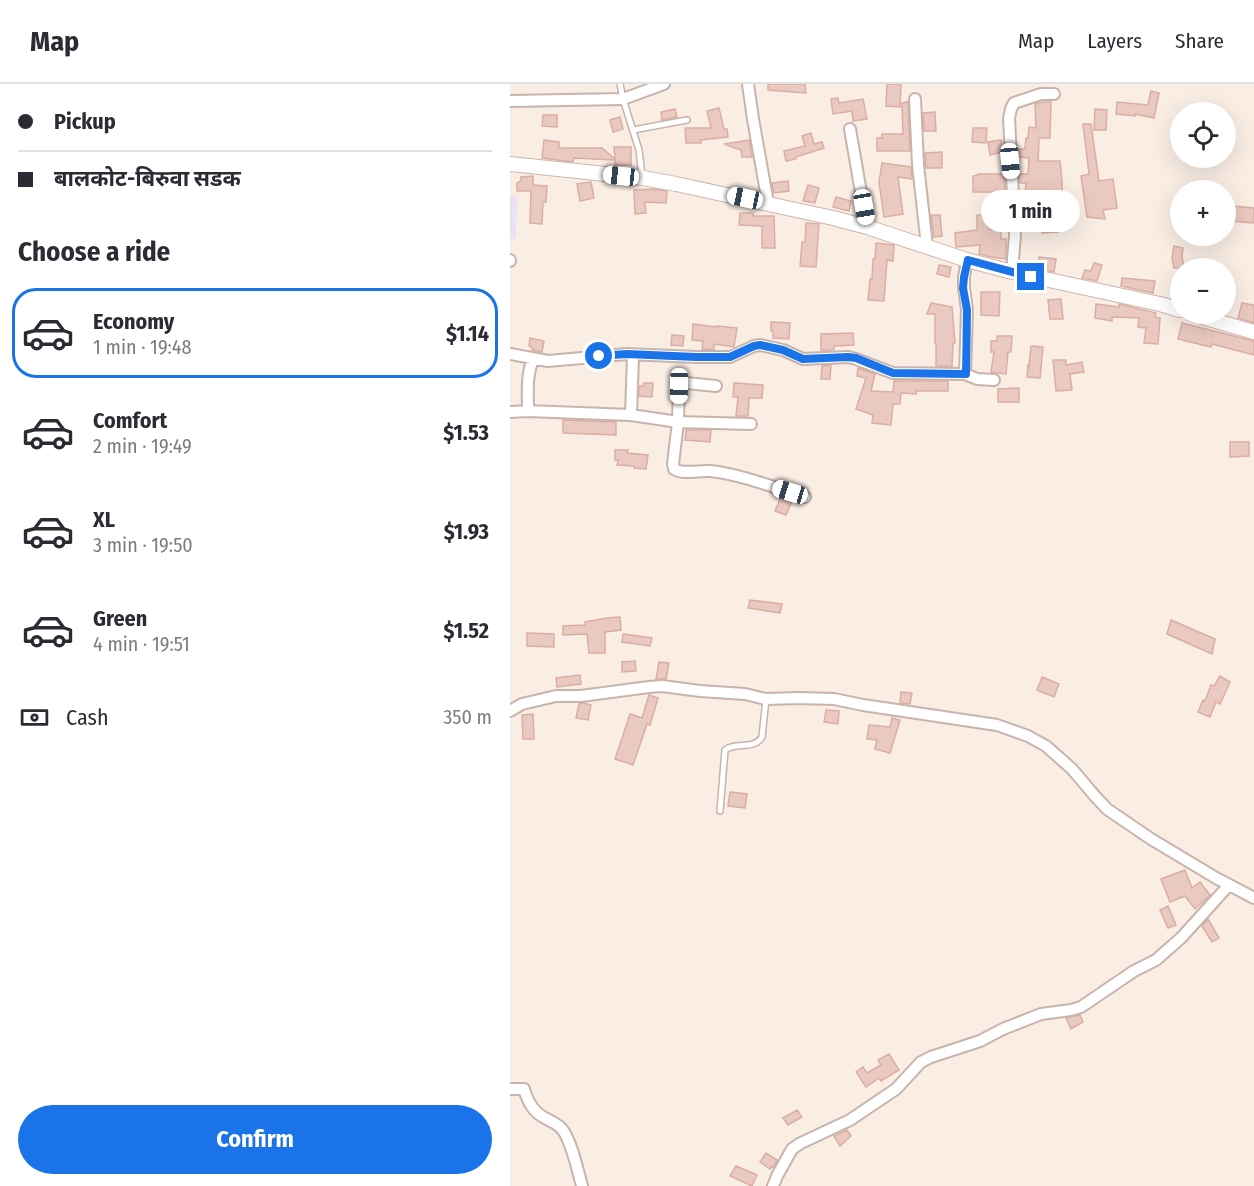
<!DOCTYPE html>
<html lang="en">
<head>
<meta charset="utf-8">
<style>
	:root { --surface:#fff; --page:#f7f7f7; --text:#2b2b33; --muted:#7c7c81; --line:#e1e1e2; --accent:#1a73e8 }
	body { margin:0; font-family:"Fira Sans Condensed","Noto Sans Devanagari",sans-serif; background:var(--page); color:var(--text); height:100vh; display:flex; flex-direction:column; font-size:22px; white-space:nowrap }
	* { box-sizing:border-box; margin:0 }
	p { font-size:20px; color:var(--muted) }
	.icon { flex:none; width:33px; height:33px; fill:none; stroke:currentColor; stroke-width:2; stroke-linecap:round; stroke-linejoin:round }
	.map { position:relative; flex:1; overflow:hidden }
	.details { display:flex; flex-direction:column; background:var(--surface); width:510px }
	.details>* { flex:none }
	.top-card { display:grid; align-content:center; height:132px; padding:0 18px; background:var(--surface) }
	.tools { position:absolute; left:660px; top:18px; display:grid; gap:12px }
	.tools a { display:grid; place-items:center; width:66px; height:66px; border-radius:50%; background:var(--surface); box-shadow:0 6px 24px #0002; font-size:30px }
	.end { position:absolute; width:27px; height:27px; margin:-14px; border:8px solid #1a73e8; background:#fff; box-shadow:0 0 0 3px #fff }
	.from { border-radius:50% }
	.bubble { position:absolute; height:42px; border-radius:21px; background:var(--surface); box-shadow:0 6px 24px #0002; font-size:20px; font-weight:700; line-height:42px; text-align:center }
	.car { position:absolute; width:18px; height:36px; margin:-18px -9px; border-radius:8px; box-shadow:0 0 4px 2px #0007; background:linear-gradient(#fff 24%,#345 0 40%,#fff 0 76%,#345 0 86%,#fff 0) }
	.top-card b { display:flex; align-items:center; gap:21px; height:57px; font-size:22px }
	.top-card b+b { border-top:2px solid var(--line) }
	.top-card i { width:15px; height:15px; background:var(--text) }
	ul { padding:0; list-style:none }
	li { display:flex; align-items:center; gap:18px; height:90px; margin:0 12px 9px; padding:0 6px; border:3px solid transparent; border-radius:24px }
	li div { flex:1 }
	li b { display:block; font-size:22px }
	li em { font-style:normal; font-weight:700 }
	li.current { border-color:var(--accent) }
	li>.icon { width:54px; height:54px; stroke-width:1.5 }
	h2 { padding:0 18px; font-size:27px; line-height:72px }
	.pay { display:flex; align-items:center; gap:15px; height:66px; padding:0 18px; font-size:22px }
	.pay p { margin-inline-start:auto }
	.button { display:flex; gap:12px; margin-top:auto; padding:12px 18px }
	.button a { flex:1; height:69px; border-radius:36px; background:var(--accent); color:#fff; font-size:24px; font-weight:700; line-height:69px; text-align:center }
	header { display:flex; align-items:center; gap:36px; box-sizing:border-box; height:84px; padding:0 30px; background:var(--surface); border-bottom:2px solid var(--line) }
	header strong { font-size:28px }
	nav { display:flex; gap:33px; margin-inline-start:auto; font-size:21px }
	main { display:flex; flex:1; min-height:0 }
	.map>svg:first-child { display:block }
	.education { fill:#eae1f5 }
	.building { fill:#eac9c0; stroke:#daaea2; stroke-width:1.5 }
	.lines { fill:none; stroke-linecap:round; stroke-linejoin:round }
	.lane-casing { stroke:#c8b4ac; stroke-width:8 }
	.street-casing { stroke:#c8b4ac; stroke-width:14 }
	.secondary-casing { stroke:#cdb5ad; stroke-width:16 }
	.lane { stroke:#fff; stroke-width:5 }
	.street { stroke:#fff; stroke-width:10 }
	.secondary { stroke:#fff; stroke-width:14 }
	.route { stroke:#1a73e8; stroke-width:8 }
</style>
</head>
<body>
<header>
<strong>Map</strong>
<nav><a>Map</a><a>Layers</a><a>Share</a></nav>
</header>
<main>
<section class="details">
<div class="top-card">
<b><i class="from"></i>Pickup</b>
<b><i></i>बालकोट-बिरुवा सडक</b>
</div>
<h2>Choose a ride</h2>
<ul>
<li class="current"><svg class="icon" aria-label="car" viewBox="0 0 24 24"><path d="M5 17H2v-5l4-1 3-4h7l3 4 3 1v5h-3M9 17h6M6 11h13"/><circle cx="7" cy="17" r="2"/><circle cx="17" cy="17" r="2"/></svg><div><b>Economy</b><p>1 min · 19:48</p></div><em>$1.14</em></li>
<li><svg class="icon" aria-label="car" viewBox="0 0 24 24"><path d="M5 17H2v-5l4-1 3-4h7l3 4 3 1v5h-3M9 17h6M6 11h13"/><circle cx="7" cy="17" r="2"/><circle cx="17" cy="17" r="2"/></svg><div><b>Comfort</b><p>2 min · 19:49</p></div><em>$1.53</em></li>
<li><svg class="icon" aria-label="car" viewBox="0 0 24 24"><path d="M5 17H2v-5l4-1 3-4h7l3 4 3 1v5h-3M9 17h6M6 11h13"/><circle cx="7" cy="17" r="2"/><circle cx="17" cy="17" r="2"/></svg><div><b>XL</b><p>3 min · 19:50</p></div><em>$1.93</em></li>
<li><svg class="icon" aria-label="car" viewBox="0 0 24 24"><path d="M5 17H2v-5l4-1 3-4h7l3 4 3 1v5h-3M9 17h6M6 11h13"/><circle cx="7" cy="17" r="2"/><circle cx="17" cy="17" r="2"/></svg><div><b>Green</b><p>4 min · 19:51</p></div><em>$1.52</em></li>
</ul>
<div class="pay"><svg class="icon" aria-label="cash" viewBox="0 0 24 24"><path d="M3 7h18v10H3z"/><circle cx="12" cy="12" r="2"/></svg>Cash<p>350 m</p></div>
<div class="button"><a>Confirm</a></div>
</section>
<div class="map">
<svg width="744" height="1102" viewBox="0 0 744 1102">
	<rect width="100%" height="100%" fill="#f9ede4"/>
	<path class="education" d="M0,111L7,112L6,155H0Z"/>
	<path class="building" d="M258,0H295L296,9L258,6Z
		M377,0H391L390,23L376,22Z
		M641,7L649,9L644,34L625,30V32L606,30L607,18L638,21Z
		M328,14L329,19L353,15L357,35L343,37L342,27L323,30L321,15Z
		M398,18L400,67H367V54H372V50H393L392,19Z
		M532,18H541L540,54H529L528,77H550L552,98V129H547L548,148L532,149L531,135H535V110L532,109H515L516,99H510L509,90H518L519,74L509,73L508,65H515L516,54H518L519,43L526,44L525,20Z
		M209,24L214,45H217L218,53L191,56V59H176L175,44H201L197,27Z
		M165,25L167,33L152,36L151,28Z
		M585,25L597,26L596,46H584Z
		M425,28L426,47H414L413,29Z
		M33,31H47V43L32,42Z
		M110,33L113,45L103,48L100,36Z
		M573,40H581L589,97L603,95L607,124L593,126L595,135L577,133L571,92L579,90Z
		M463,44H477L476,59L462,58Z
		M301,49L304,60L312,58L314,64L286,73V75L276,77L274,67L295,62L292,52Z
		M34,56L49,58V64H92L105,75L104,63H121V81H105V76L64,74L63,78L32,74Z
		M239,56L242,73H232L231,66L214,60Z
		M491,56L493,68L480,71L478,58Z
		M432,68V84H416L415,69Z
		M372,79L401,83L402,95L388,93L393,130L374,133L369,98Z
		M468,90H494L495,108H463V92L468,91Z
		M23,92V101L37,102L36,118H33L32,140L20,139L21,107H7V99L11,97V93Z
		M278,97L279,107L264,109L262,99Z
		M81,98L84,114L70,117L67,100Z
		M298,101L309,104L305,119L293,117Z
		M143,105L157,107L156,119L135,118L136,129L125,130L124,106Z
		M326,113L341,117L339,127L323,123Z
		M723,122L744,124V139L722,137Z
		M230,129H243V132H264L265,164H252V142L229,141Z
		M421,131H430L432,152L424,153Z
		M467,131H478V145L491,146V155H496V175L481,173L469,170L470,161L446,163L445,149L467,146Z
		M296,139L309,140L306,183L290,182L292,158H295Z
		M366,159L384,161L383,177L377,176L374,217L358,216L360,195H362L363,175H365Z
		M664,162L673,164L672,173L674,184H664L662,175Z
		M529,173L546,175L544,188L527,184Z
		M584,179L592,181L587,197L572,194L575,186L581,187Z
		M429,181L441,183L439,193L427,190Z
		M612,194L645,197L643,209L611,202Z
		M471,208H490L489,232L471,231Z
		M551,215L553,235H540L538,216Z
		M421,219L442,223L445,259H443L442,282H426V259H425V230H417Z
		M732,219L744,221V239L728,234Z
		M586,220L609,223V220L646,229L645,233L650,234L648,260L634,259L636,244L628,243L629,234L602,233V237L585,234Z
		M261,238L280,239L279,255L263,254V247H261Z
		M672,239L744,257V271L702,260L701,263L668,255Z
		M183,240L207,243V242L227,244L224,263L204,260V266L192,265L193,257L182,256Z
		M343,249L344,261L324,262V265L321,266H311V250Z
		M162,251L174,252L173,262L161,261Z
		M487,252H502L501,268H498L496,290L481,288L484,268H481V257H487Z
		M20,254L34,257L32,268L22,266V263L19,262Z
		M521,262L533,263L530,294L517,293L518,281L519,282Z
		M543,276H556V281L572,278L574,288L560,290L562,306L546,307Z
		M321,281L320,295H311L312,282Z
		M348,284L365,290L361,307L383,308L384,297H438V307H406V310L391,309L390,320H383L381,341L362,339L363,331L346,325L356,294L347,292Z
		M134,299H143L142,313L129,312V302H134Z
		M224,299L253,301L252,314H239L238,332H226L228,313H223Z
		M509,304V318H488V305Z
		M53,336L106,338V351L53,349Z
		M176,346H201L200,358L175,356Z
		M720,358H739V372L720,373Z
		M105,366H118L117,369L138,371L136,385L124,384V382L107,381L108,376H105Z
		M271,413L282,417L276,431L265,427Z
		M240,516L272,520L270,529L238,524Z
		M110,533L111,546L95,548V569H79L77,550L53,551V542L75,541V538L97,534Z
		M661,536L705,555L702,570L657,550Z
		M17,549L44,550V563L17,562Z
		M113,550L142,554L140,562L112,558Z
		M125,577L126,587L112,588V578Z
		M149,578L159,579L156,595H146Z
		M70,591L71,600L47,603L46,594Z
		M710,592L720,598L710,620L706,618L700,633L688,628L693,616L695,617L701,601L704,602Z
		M532,593L549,600L544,613L527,606Z
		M391,608L402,609L400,620L390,619Z
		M139,611L148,614L140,641L137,640L123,681L105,675L120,630L132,634Z
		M74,619L81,621L78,636L66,634L69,620Z
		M316,626L329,627L328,640L314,638Z
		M23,630L24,655H13L12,631Z
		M382,634L390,636L380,669L365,665L367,656L357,655L359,641L380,643Z
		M220,708L237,710L235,724L218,722Z
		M675,786L682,804L690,798L700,811L685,825L675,812L660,818L651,795Z
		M658,822L666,841L658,844L650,826Z
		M698,835L709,854L702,858L692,842Z
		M570,931L573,938L561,945L556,934Z
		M379,970L389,986L371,997L369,994L356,1003L346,988L353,983L357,989L371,981L368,976Z
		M287,1026L292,1033L278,1041L273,1034Z
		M337,1046L341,1052L330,1062L324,1052Z
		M256,1069L267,1076L264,1083L262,1082L260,1085L250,1078Z
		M226,1082L247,1091L242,1102L220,1092Z"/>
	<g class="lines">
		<defs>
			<path id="lane" d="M110,0L113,15L129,66L132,92
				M123,46L177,36
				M505,130L531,129V114
				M210,727L215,666C226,657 243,667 252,653L256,615"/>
			<path id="street" d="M238,0L243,35L258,119
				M405,15L408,81L417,162
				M0,17L113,15L154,0
				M340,45L357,143
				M0,177V176
				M502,188L505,151L499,34L501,25L504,19L531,10H544
				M0,270L38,277L117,270L186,273H220L244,262L250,261L273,266L293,275L338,273L346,275L383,289L455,290L467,295L484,296
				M455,290L457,226L454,204V193L457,176
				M206,302L176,299L169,302L168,338L163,380L164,385C173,391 189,386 200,387C230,390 266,404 295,413
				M18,327C18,309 16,292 23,275
				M0,328L18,327L121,331L168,338L241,340
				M121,331L123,271
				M0,627L12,620L46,612H71L139,603L152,602L190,607L235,610L256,615L289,614L324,615L353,621L487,641L518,652L536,662L562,685L584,711L597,725L641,755L706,794L744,814
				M0,1005H14C18,1018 23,1028 35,1034C41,1037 47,1040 51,1044C61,1054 68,1088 72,1102
				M263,1102L267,1092L282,1065L291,1059L340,1036L386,1005L411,978L421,973L470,957L493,945L531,930L561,926L571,923L624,887L646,876L655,868L671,854L719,801"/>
			<path id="secondary" d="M0,80L133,94L166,100L323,134L357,143L457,176L502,188L650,220L670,226
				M682,230L744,248"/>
		</defs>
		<use href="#lane" class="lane-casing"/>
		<use href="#street" class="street-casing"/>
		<use href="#secondary" class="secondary-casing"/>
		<use href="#lane" class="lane"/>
		<use href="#street" class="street"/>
		<use href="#secondary" class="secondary"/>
	</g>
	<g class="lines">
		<path class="route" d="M89,272L117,270L186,273H220L244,262L250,261L273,266L293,275L338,273L346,274L383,289L456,290L457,226L453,204L454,193L458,176L521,193"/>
	</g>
</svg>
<div class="tools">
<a><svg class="icon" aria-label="locate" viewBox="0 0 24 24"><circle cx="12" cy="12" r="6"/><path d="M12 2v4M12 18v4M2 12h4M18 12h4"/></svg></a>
<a>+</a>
<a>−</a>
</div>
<i class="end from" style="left:89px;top:272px"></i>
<i class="end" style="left:521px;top:193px"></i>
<div class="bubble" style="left:471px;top:106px;width:99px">1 min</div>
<i class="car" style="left:500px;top:77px;rotate:175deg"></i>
<i class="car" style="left:111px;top:92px;rotate:276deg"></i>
<i class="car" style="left:235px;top:114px;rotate:282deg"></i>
<i class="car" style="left:354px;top:123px;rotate:170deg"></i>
<i class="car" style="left:169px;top:302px;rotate:181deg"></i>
<i class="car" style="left:280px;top:408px;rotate:287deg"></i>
</div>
</main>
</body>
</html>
